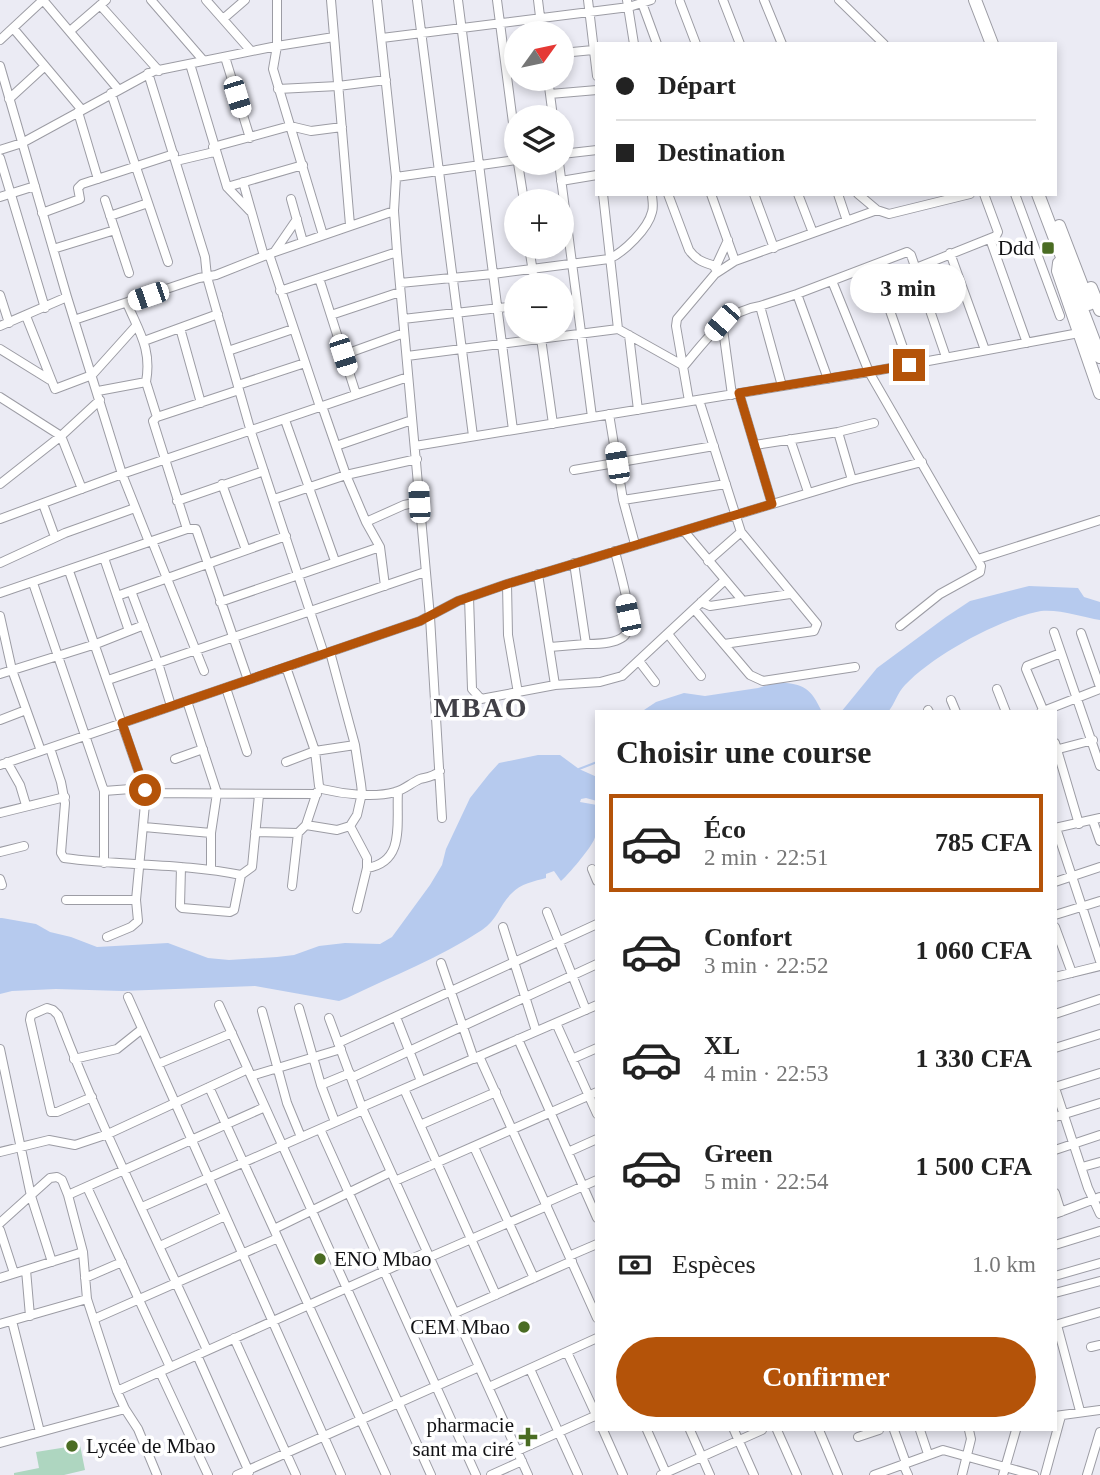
<!DOCTYPE html>
<html lang="fr">
<head>
<meta charset="utf-8">
<style>
	:root { --surface:#fff; --page:#f2f2f2; --text:#222; --muted:#767676; --line:#e0e0e0; --accent:#b45309 }
	body { margin:0; font-family:"Times New Roman",serif; background:var(--page); color:var(--text); height:100vh; display:flex; flex-direction:column; font-size:26px; white-space:nowrap }
	* { box-sizing:border-box; margin:0 }
	p { font-size:23px; color:var(--muted) }
	.icon { flex:none; width:38px; height:38px; fill:none; stroke:currentColor; stroke-width:2; stroke-linecap:round; stroke-linejoin:round }
	.map { position:relative; flex:1; overflow:hidden }
	.drawer { position:absolute; left:595px; top:710px; width:462px; height:721px; display:flex; flex-direction:column; background:var(--surface); border-radius:0px; box-shadow:0 4px 10px #0003 }
	.drawer>* { flex:none }
	.guide { position:absolute; left:595px; top:42px; width:462px; height:154px; border-radius:0px; box-shadow:0 4px 10px #0003; display:grid; align-content:center; height:154px; padding:0 21px; background:var(--surface) }
	.needle { width:46px; rotate:57deg }
	.buttons { position:absolute; left:504px; top:21px; display:grid; gap:14px }
	.buttons a { display:grid; place-items:center; width:70px; height:70px; border-radius:50%; background:var(--surface); box-shadow:0 4px 10px #0003; font-size:35px }
	.end { position:absolute; width:32px; height:32px; margin:-16px; border:9px solid #b45309; background:#fff; box-shadow:0 0 0 4px #fff }
	.from { border-radius:50% }
	.bubble { position:absolute; height:49px; border-radius:24px; background:var(--surface); box-shadow:0 4px 10px #0003; font-size:23px; font-weight:700; line-height:49px; text-align:center }
	.car { position:absolute; width:21px; height:42px; margin:-21px -10px; border-radius:9px; box-shadow:0 0 5px 2px #0007; background:linear-gradient(#fff 24%,#345 0 40%,#fff 0 76%,#345 0 86%,#fff 0) }
	.guide b { display:flex; align-items:center; gap:24px; height:66px; font-size:26px }
	.guide b+b { border-top:2px solid var(--line) }
	.guide i { width:18px; height:18px; background:var(--text) }
	ul { padding:0; list-style:none }
	li { display:flex; align-items:center; gap:21px; height:98px; margin:0 14px 10px; padding:0 7px; border:4px solid transparent; border-radius:0px }
	li div { flex:1 }
	li b { display:block; font-size:26px }
	li em { font-style:normal; font-weight:700 }
	li.current { border-color:var(--accent) }
	li>.icon { width:63px; height:63px; stroke-width:1.5 }
	h2 { padding:0 21px; font-size:32px; line-height:84px }
	.pay { display:flex; align-items:center; gap:18px; height:77px; padding:0 21px; font-size:26px }
	.pay p { margin-inline-start:auto }
	.cta { display:flex; gap:14px; margin-top:auto; padding:14px 21px }
	.cta a { flex:1; height:80px; border-radius:42px; background:var(--accent); color:#fff; font-size:28px; font-weight:700; line-height:80px; text-align:center }
	.map>svg:first-child { display:block }
	.green { fill:#aed6c0 }
	.water { fill:#b6caee }
	.lines { fill:none; stroke-linecap:round; stroke-linejoin:round }
	.stream { stroke:#b6caee; stroke-width:2 }
	.minor-casing { stroke:#9c9ca4; stroke-width:10 }
	.trunk-casing { stroke:#9c9ca4; stroke-width:14 }
	.minor { stroke:#fff; stroke-width:8 }
	.trunk { stroke:#fff; stroke-width:12 }
	.route { stroke:#b45309; stroke-width:9 }
	.poi-dot { fill:#4a6c23; stroke:#fff; stroke-width:2.5 }
	.labels { text-anchor:middle; stroke-width:7; stroke-linejoin:round; paint-order:stroke }
	.poi-label { font-size:21px; fill:#121215; stroke:#fff; text-anchor:end }
	.district-label { font-size:28px; font-weight:bold; letter-spacing:2px; fill:#414047; stroke:#fff }
</style>
</head>
<body>
<div class="map">
<svg width="1100" height="1475" viewBox="0 0 1100 1475">
	<rect width="100%" height="100%" fill="#ebebf4"/>
	<path class="green" d="M80,1445L85,1470L64,1475H14V1473L39,1468L36,1452Z"/>
	<path class="water" d="M1029,586L1078,588L1084,597L1100,602V620C1083,617 1059,609 1041,611C1001,618 933,655 905,685C897,693 895,704 888,712H841L877,668L946,617L970,601Z
		M778,682C804,684 811,688 822,712H641L656,702L684,693L705,696L758,688Z
		M538,755H560L579,769L597,777V801L586,798L581,799L580,802L597,805C597,816 599,830 594,840C589,850 569,874 561,881L554,871L546,874V878C535,881 520,884 512,893C500,904 498,919 482,930C440,958 392,976 347,998L339,1001L255,986L122,991L56,989L12,991L0,994V918H2L36,924L50,932L71,937L97,947L168,943L208,958L229,960L277,957L294,955L319,946L345,943L380,944L392,937L430,885L442,865L446,849L470,798L489,774L499,763Z"/>
	<g class="lines">
		<path class="stream" d="M579,769L597,762"/>
		<defs>
			<path id="minor" d="M43,0L118,89
				M151,0L203,60
				M206,0L251,51
				M277,0V46L273,69L323,235
				M331,0L350,225
				M377,0L396,177L394,211L397,252L430,617L442,818
				M417,0L473,436
				M458,0L513,430
				M497,0L516,146
				M538,0L542,33
				M588,0L597,76
				M627,0L634,44
				M723,0L740,44
				M764,0L782,44
				M839,0L884,44
				M680,2L696,44
				M642,3L657,44
				M100,5L159,71
				M223,19L245,0
				M13,28L82,110
				M70,31L106,0
				M382,38L629,7L651,0
				M0,40L43,0
				M562,53L593,50
				M225,57L250,138
				M190,64L227,187L250,211
				M0,66L67,297L122,474L149,542
				M148,73L205,257L207,277L251,432L324,654
				M548,79L553,117
				M278,89L338,86L386,80
				M111,93L168,262
				M550,94L597,90
				M9,99L45,66
				M78,112L98,179
				M213,147L290,126L311,131L342,127
				M0,150L22,143L154,71L277,46L334,37
				M562,154L597,150
				M0,158L45,308
				M176,161L214,152
				M518,163L524,201
				M559,163L592,417
				M396,177L516,160
				M561,181L597,175
				M243,182L264,256
				M227,187L303,165
				M603,194L618,329L684,366
				M668,194L689,250C696,260 704,263 716,266
				M711,194L735,261
				M754,194L774,248
				M798,194L813,233
				M838,194L847,221
				M858,194L877,210L889,214L970,194
				M1015,194L1060,316
				M0,197L35,186
				M291,199L303,242
				M105,200L129,273
				M42,213L80,199L78,188L82,184L174,154
				M110,216L148,203
				M990,239L1027,343
				M529,247L535,285
				M53,249L115,230
				M275,251L297,219
				M950,253L985,350
				M269,254L320,407
				M874,265L909,365
				M715,268L728,240
				M916,268L996,236L998,232L984,194
				M319,278L356,394
				M832,281L869,372L981,566L980,572L940,594L900,626
				M400,283L493,274L609,259C624,252 648,229 652,212C654,206 652,200 652,194
				M280,291L397,252
				M797,294L828,379
				M0,295L9,323
				M562,300L576,299
				M760,306L797,294L907,252L911,255L946,357
				M331,315L400,292
				M26,316L55,389L92,375L136,326
				M403,319L516,306
				M74,320L199,278L216,275L269,254L394,211
				M722,322L732,395
				M0,326L67,297
				M180,328L201,403
				M540,331L553,424
				M629,335L638,410
				M144,341L218,314
				M0,349L50,380
				M228,351L293,329
				M343,355L404,333
				M407,356L618,329
				M684,366C706,340 725,311 760,306L782,386
				M146,382L157,417
				M238,385L305,363
				M98,391L146,382C152,349 139,332 127,303
				M739,393L772,504
				M0,397L61,436L82,489
				M699,400L741,532L817,624L814,631L724,644
				M689,401L676,326L677,319L715,274L735,261L877,210
				M322,406L346,475L366,522L380,547L385,586
				M609,414L623,500L635,544
				M285,420L335,561
				M790,439L808,492
				M755,445L838,432
				M336,446L412,420
				M415,446L869,372L1079,333
				M574,470L714,446
				M852,480L922,462
				M0,484L61,436L100,400
				M222,484L246,550
				M274,499L346,475L417,459
				M623,500L726,484
				M177,501L264,471
				M43,504L55,537
				M0,519L122,474L408,377
				M366,522L404,505L419,502
				M187,529L153,421L157,417L239,390
				M684,531L743,601
				M152,541L204,671
				M104,558L129,631
				M978,559L1100,520
				M708,561L741,532
				M0,563L65,533L135,508
				M574,563L586,644C597,644 622,644 627,632C634,615 619,570 615,551
				M69,571L146,793L136,900L138,921L131,927L107,937
				M538,574L555,685
				M33,583L104,791V863
				M507,584L508,635L518,693
				M131,591L158,663L171,706
				M0,593L149,542L187,529H196L248,680
				M117,596L286,536
				M469,597L472,689L481,699L555,685L600,682L622,676L725,580
				M220,602L380,547
				M701,602L710,606L790,594
				M694,609L750,675L763,681L855,667
				M0,616L12,670L41,751
				M1054,632L1100,766
				M1081,633L1100,687
				M668,634L701,676
				M550,647L586,644
				M639,661L655,682
				M286,667L315,751L319,786L322,789C343,794 374,798 395,792C404,790 411,783 420,779C428,777 433,777 440,771
				M0,674L96,644L144,625
				M108,680L425,572
				M226,688L247,752
				M997,689L1006,712
				M951,700L956,712
				M187,701L217,793L211,833V869
				M928,710L929,712
				M1041,712L1100,689
				M1044,712L1026,669L1027,666L1061,653
				M0,720L26,710
				M1055,743L1079,824
				M50,748L61,782L65,803L61,853L64,858C123,866 183,863 241,875L252,867L259,795
				M1055,750L1093,740
				M175,759L203,749
				M7,762L20,785L26,805
				M286,762L315,751L355,745
				M0,765L420,621L458,601L507,584L852,480L838,432L874,423
				M104,791L144,788
				M146,793L317,794
				M0,813L65,797
				M1093,821L1100,841
				M306,825L337,830L350,826L357,815L362,793L361,784L355,745L330,652
				M350,826L367,858V868L357,909
				M144,827L211,833
				M1055,828L1100,818
				M1056,828L1100,961
				M255,832L298,833L306,825L317,792
				M0,852L24,846
				M181,867L180,906L182,908L230,912L234,910L241,875
				M367,868C406,862 396,822 398,792
				M592,869L597,881
				M0,879L2,885
				M1055,882L1100,867
				M292,886L298,833
				M66,900H136
				M547,912L586,1010
				M1055,915L1100,901
				M503,927L536,1031
				M1055,927L1072,973
				M441,963L474,1059
				M1055,977L1100,966
				M128,997L341,1475
				M219,1005L431,1475
				M299,1008L321,1085L335,1122
				M262,1011L287,1103L301,1137
				M1055,1014L1100,999
				M396,1017L421,1081
				M329,1018L363,1110L528,1475
				M556,1023L597,1114
				M518,1039L597,1218
				M338,1043L597,924
				M1055,1048L1100,1034
				M0,1049L31,1196L52,1262
				M479,1056L597,1318
				M74,1059L117,1049L142,1029
				M572,1059L597,1048
				M158,1064L232,1033
				M251,1076L341,1049
				M351,1078L597,964
				M321,1085L350,1073
				M209,1087L386,1475
				M1055,1087L1100,1073
				M1055,1088L1088,1188L1100,1214
				M404,1089L496,1295
				M92,1097L57,1112H51L30,1020L31,1015L47,1008L53,1010L58,1015C101,1129 157,1239 207,1350
				M362,1107L597,1005
				M1055,1117L1100,1103
				M420,1125L496,1092
				M320,1129L476,1475
				M474,1147L534,1278
				M1055,1150L1100,1135
				M0,1152L49,1140L75,1145L108,1134L248,1069
				M568,1152L597,1139
				M1082,1167L1100,1162
				M395,1181L597,1092
				M87,1187L170,1367
				M1055,1193L1061,1212
				M68,1195L265,1107
				M545,1203L597,1180
				M142,1207L363,1110
				M1055,1214L1100,1197
				M0,1223L50,1178L57,1177L62,1180L68,1195L83,1252L87,1299L117,1391L125,1409L138,1429L157,1475
				M274,1229L391,1172
				M0,1230L14,1273
				M1055,1245L1100,1231
				M160,1246L225,1216
				M569,1256L597,1244
				M430,1257L547,1206
				M26,1270L30,1316
				M1055,1276L1100,1263
				M0,1278L83,1252
				M85,1278L122,1262
				M1055,1293L1100,1281
				M455,1313L572,1261
				M94,1319L278,1238
				M12,1321L40,1432
				M0,1324L87,1299
				M1055,1325L1100,1312
				M1057,1325L1080,1411
				M234,1338L296,1475
				M1091,1347L1100,1345
				M567,1352L597,1417
				M197,1355L249,1472
				M530,1369L578,1475
				M160,1372L208,1475
				M489,1387L597,1338
				M117,1391L427,1252
				M1055,1416L1100,1410
				M603,1430L623,1475
				M647,1430L666,1473
				M690,1430L710,1475
				M734,1430L754,1475
				M777,1430L797,1475
				M819,1430L838,1475
				M894,1430L906,1463
				M920,1430L928,1454
				M858,1437L879,1430
				M0,1443L125,1409
				M517,1451L597,1415
				M903,1464L908,1475
				M237,1475L479,1367
				M491,1475L522,1461
				M661,1475L762,1430
				M874,1475L943,1450L1034,1475
				M962,1475L971,1439L969,1430
				M1003,1475L1016,1430
				M1045,1475L1061,1416
				M1087,1475L1100,1432"/>
			<path id="trunk" d="M975,0L992,44
				M1038,194L1100,357
				M1059,226L1089,304
				M1059,263L1058,271L1100,393
				M1091,288L1100,310"/>
		</defs>
		<use href="#minor" class="minor-casing"/>
		<use href="#trunk" class="trunk-casing"/>
		<use href="#minor" class="minor"/>
		<use href="#trunk" class="trunk"/>
	</g>
	<g class="lines">
		<path class="route" d="M145,790L122,723L420,621L458,601L507,584L772,504L739,393L909,365"/>
	</g>
	<g class="poi-dot">
		<rect x="1041" y="241" width="14" height="14" rx="3.5"/>
		<circle cx="320" cy="1259" r="7"/>
		<circle cx="524" cy="1327" r="7"/>
		<path d="M524.5 1426.5h7v7h7v7h-7v7h-7v-7h-7v-7h7z"/>
		<circle cx="72" cy="1446" r="7"/>
	</g>
	<g class="labels">
		<g class="poi-label">
			<text x="1034" y="255">Ddd</text>
			<text x="334" y="1266" text-anchor="start">ENO Mbao</text>
			<text x="510" y="1334">CEM Mbao</text>
			<text x="514" y="1432">pharmacie<tspan x="514" dy="24">sant ma ciré</tspan></text>
			<text x="86" y="1453" text-anchor="start">Lycée de Mbao</text>
		</g>
		<g class="district-label">
			<text x="481" y="717">MBAO</text>
		</g>
	</g>
</svg>
<div class="buttons">
<a><svg class="needle" viewBox="-14 -14 28 28"><path d="M0-13l5 13h-10z" fill="#e53935"/><path d="M0 13l5-13h-10z" fill="#767676"/></svg></a>
<a><svg class="icon" aria-label="layers" viewBox="0 0 24 24"><path d="M12 4l9 5-9 5-9-5zM3 14l9 5 9-5"/></svg></a>
<a>+</a>
<a>−</a>
</div>
<i class="end from" style="left:145px;top:790px"></i>
<i class="end" style="left:909px;top:365px"></i>
<div class="bubble" style="left:850px;top:264px;width:116px">3 min</div>
<i class="car" style="left:237px;top:97px;rotate:163deg"></i>
<i class="car" style="left:148px;top:296px;rotate:251deg"></i>
<i class="car" style="left:722px;top:322px;rotate:221deg"></i>
<i class="car" style="left:343px;top:355px;rotate:162deg"></i>
<i class="car" style="left:617px;top:463px;rotate:351deg"></i>
<i class="car" style="left:419px;top:502px;rotate:357deg"></i>
<i class="car" style="left:628px;top:615px;rotate:348deg"></i>
<div class="guide">
<b><i class="from"></i>Départ</b>
<b><i></i>Destination</b>
</div>
<section class="drawer">
<h2>Choisir une course</h2>
<ul>
<li class="current"><svg class="icon" aria-label="car" viewBox="0 0 24 24"><path d="M5 17H2v-5l4-1 3-4h7l3 4 3 1v5h-3M9 17h6M6 11h13"/><circle cx="7" cy="17" r="2"/><circle cx="17" cy="17" r="2"/></svg><div><b>Éco</b><p>2 min · 22:51</p></div><em>785 CFA</em></li>
<li><svg class="icon" aria-label="car" viewBox="0 0 24 24"><path d="M5 17H2v-5l4-1 3-4h7l3 4 3 1v5h-3M9 17h6M6 11h13"/><circle cx="7" cy="17" r="2"/><circle cx="17" cy="17" r="2"/></svg><div><b>Confort</b><p>3 min · 22:52</p></div><em>1 060 CFA</em></li>
<li><svg class="icon" aria-label="car" viewBox="0 0 24 24"><path d="M5 17H2v-5l4-1 3-4h7l3 4 3 1v5h-3M9 17h6M6 11h13"/><circle cx="7" cy="17" r="2"/><circle cx="17" cy="17" r="2"/></svg><div><b>XL</b><p>4 min · 22:53</p></div><em>1 330 CFA</em></li>
<li><svg class="icon" aria-label="car" viewBox="0 0 24 24"><path d="M5 17H2v-5l4-1 3-4h7l3 4 3 1v5h-3M9 17h6M6 11h13"/><circle cx="7" cy="17" r="2"/><circle cx="17" cy="17" r="2"/></svg><div><b>Green</b><p>5 min · 22:54</p></div><em>1 500 CFA</em></li>
</ul>
<div class="pay"><svg class="icon" aria-label="cash" viewBox="0 0 24 24"><path d="M3 7h18v10H3z"/><circle cx="12" cy="12" r="2"/></svg>Espèces<p>1.0 km</p></div>
<div class="cta"><a>Confirmer</a></div>
</section>
</div>
</body>
</html>
